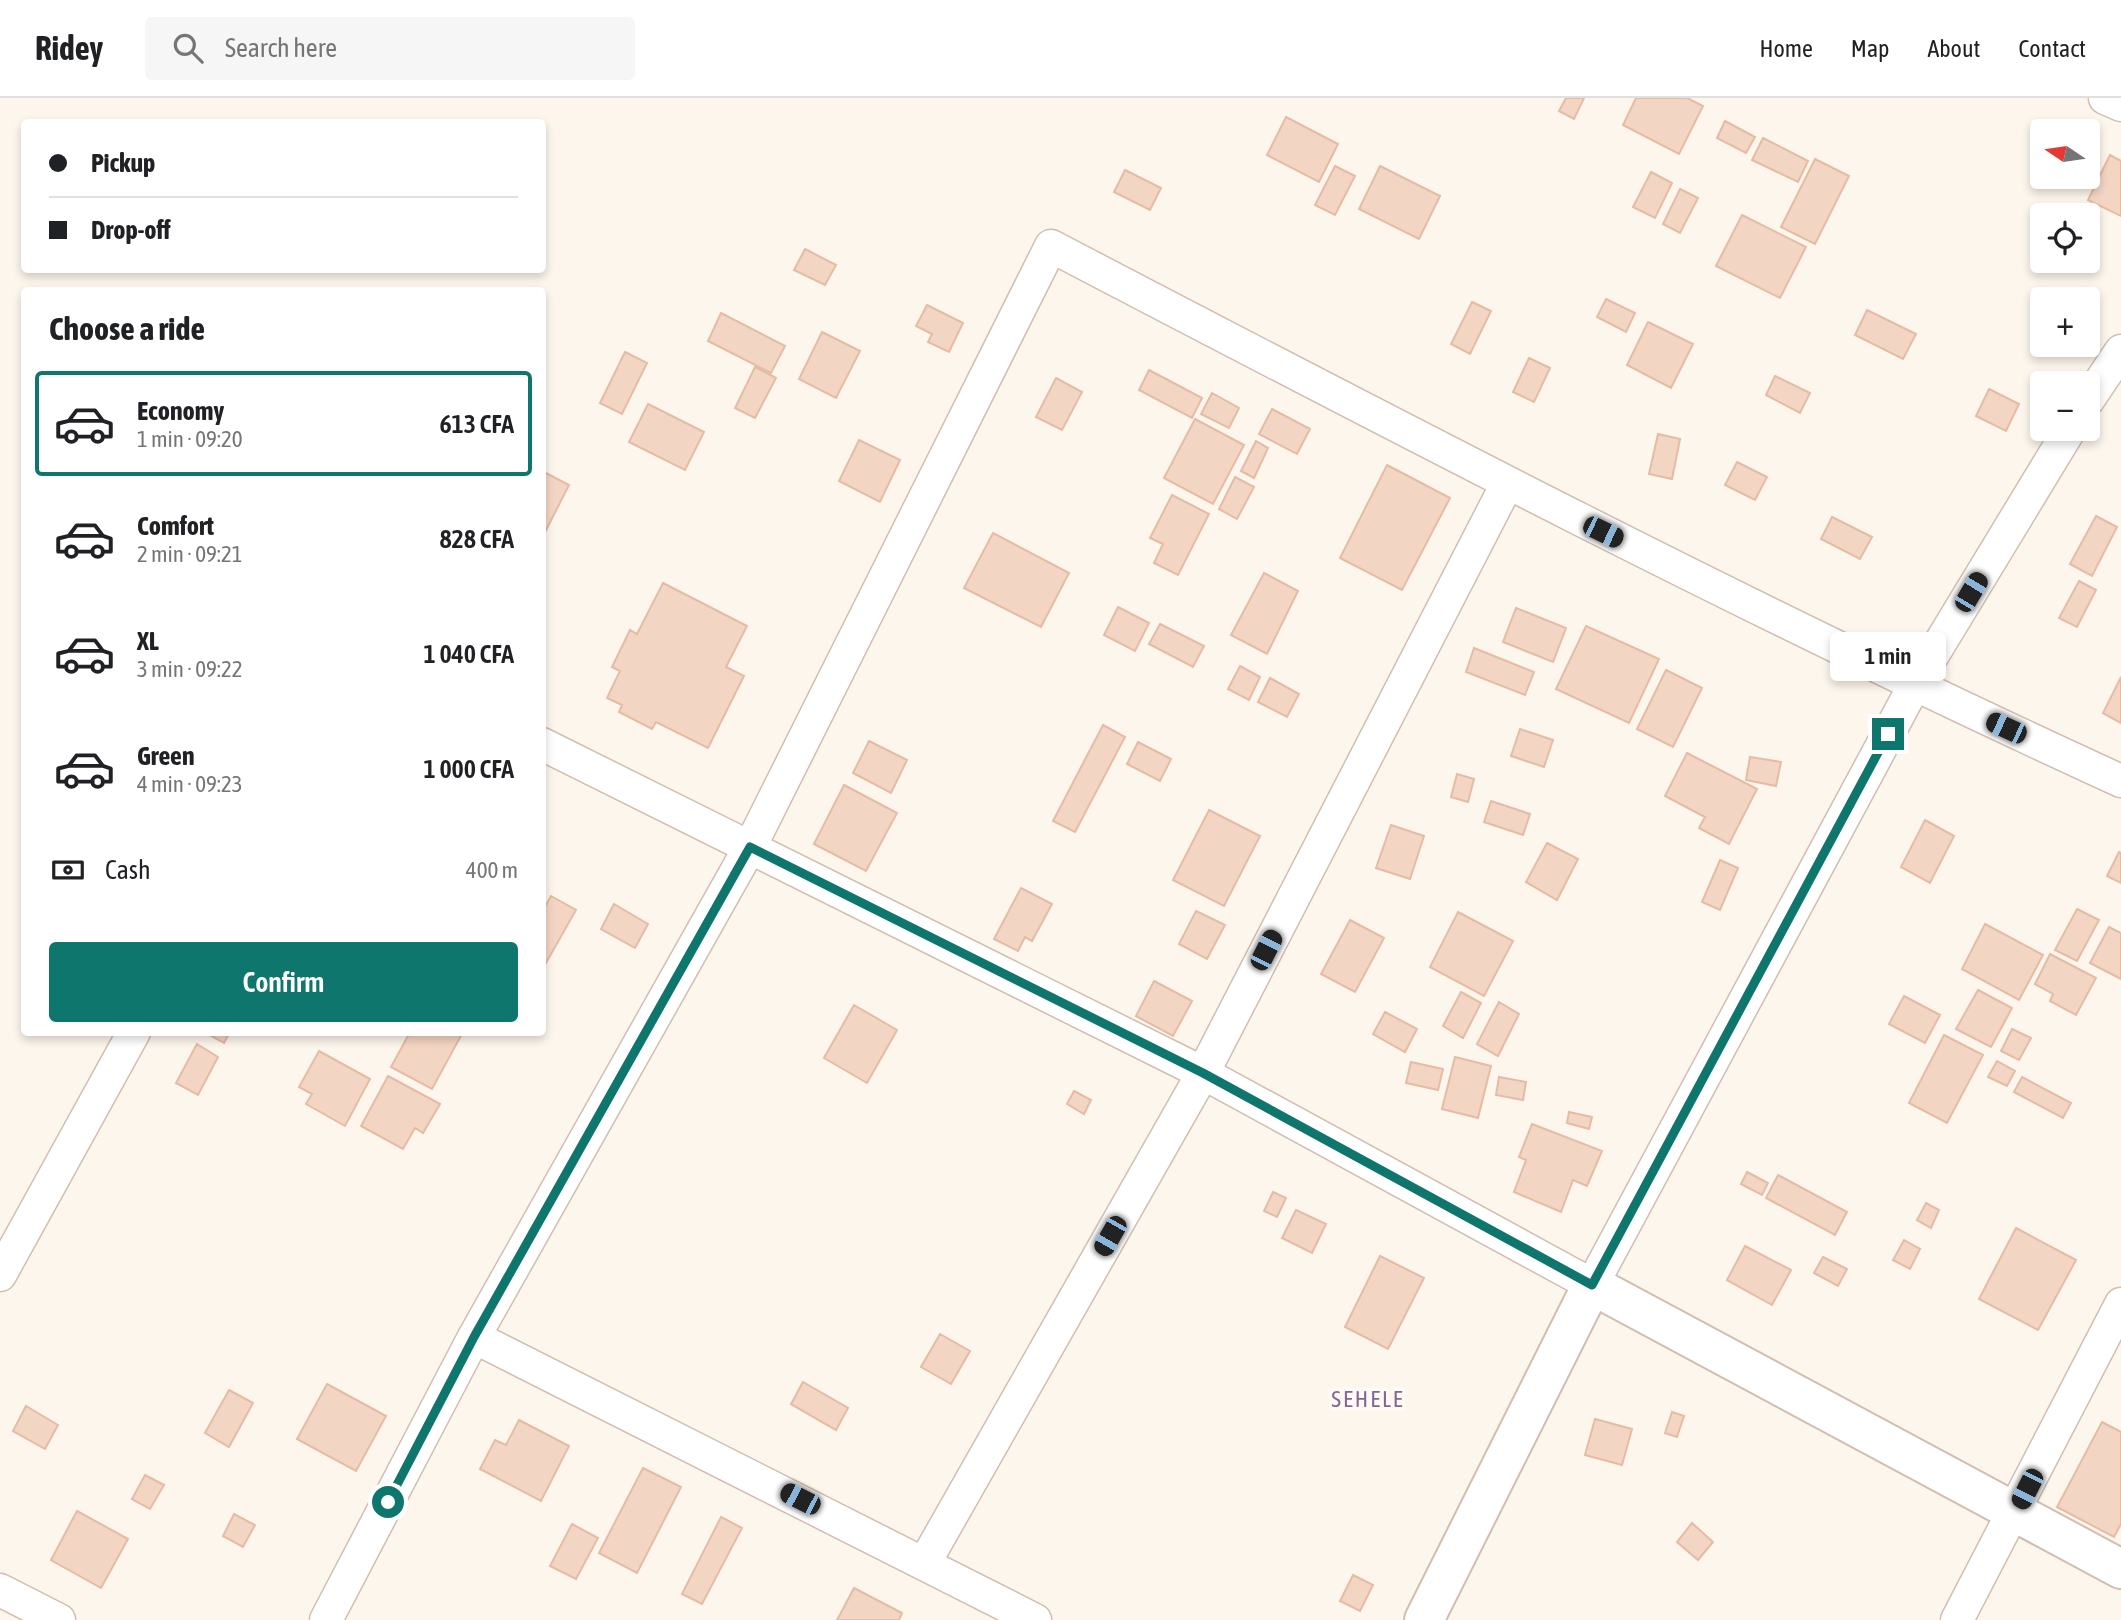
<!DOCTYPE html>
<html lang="en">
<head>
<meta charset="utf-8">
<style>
	:root { --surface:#fff; --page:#f6f6f6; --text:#202124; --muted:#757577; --line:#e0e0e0; --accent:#0f766e }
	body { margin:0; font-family:"Asap Condensed",sans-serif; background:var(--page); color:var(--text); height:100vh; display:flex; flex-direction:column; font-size:26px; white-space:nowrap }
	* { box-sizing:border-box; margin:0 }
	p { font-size:23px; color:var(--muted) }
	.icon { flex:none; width:38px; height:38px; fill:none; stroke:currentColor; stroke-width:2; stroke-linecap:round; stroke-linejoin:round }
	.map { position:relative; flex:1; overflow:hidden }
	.drawer { position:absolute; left:21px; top:189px; width:525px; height:749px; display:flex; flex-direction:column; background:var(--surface); border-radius:7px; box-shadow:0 4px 10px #0003 }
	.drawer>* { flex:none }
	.guide { position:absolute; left:21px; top:21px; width:525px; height:154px; border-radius:7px; box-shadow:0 4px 10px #0003; display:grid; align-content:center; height:154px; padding:0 28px; background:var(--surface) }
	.needle { width:46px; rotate:283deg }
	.buttons { position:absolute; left:2030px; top:21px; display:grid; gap:14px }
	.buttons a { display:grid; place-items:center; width:70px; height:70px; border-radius:7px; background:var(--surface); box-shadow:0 4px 10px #0003; font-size:35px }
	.end { position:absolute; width:32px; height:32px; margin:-16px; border:9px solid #0f766e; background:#fff; box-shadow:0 0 0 4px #fff }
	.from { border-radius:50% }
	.bubble { position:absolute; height:49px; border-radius:7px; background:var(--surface); box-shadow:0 4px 10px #0003; font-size:23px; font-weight:600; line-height:49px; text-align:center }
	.car { position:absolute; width:21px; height:42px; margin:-21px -10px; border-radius:9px; box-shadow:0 0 5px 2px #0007; background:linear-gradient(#222 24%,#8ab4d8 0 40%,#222 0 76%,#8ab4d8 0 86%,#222 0) }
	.guide b { display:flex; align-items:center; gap:24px; height:66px; font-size:26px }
	.guide b+b { border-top:2px solid var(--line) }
	.guide i { width:18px; height:18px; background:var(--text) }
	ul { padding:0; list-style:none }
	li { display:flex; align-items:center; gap:21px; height:105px; margin:0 14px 10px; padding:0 14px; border:4px solid transparent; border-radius:7px }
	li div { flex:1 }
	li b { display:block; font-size:26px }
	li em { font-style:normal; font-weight:600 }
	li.active { border-color:var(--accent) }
	li>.icon { width:63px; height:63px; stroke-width:1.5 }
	h2 { padding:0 28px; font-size:32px; line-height:84px }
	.pay { display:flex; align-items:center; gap:18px; height:77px; padding:0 28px; font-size:26px }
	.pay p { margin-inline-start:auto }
	.action { display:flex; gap:14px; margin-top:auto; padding:14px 28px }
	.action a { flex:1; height:80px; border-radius:7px; background:var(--accent); color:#fff; font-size:28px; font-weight:600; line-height:80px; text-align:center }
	header { display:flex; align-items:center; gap:42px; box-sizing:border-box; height:98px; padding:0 35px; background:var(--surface); border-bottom:2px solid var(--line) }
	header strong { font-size:33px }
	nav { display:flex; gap:38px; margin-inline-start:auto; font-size:24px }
	.search { width:490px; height:63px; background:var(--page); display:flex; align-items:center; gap:18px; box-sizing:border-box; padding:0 24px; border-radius:7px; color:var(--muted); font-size:26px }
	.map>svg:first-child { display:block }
	.building { fill:#f3d5c3; stroke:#e6bba3; stroke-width:2 }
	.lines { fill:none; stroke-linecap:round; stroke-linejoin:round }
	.minor-casing { stroke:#d1beb0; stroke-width:35 }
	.tertiary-casing { stroke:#d1beb0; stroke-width:42 }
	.minor { stroke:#fff; stroke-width:32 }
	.tertiary { stroke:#fff; stroke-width:38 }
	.route { stroke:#0f766e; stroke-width:9 }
	.labels { text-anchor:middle; stroke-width:7; stroke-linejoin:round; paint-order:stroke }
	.quarter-label { font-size:23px; letter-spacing:2px; fill:#846695; stroke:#fffaf3 }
</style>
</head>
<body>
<header>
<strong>Ridey</strong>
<div class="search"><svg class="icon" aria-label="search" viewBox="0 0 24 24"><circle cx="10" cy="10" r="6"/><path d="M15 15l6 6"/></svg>Search here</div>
<nav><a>Home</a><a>Map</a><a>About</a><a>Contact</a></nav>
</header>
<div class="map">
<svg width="2121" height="1522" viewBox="0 0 2121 1522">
	<rect width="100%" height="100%" fill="#fdf6ec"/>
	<path class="building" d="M1566,0H1584L1574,21L1559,13Z
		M1636,0H1687L1703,8L1679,56L1623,27Z
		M1286,19L1338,46L1319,84L1267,57Z
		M1725,23L1755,39L1746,55L1717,40Z
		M1763,40L1808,63L1798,84L1752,62Z
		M2110,57L2121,63V118L2088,102Z
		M1815,61L1849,78L1815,146L1781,129Z
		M1335,68L1355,78L1335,117L1315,107Z
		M1380,68L1440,98L1419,141L1359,111Z
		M1125,72L1161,90L1150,112L1114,94Z
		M1651,74L1672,85L1655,120L1633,109Z
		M1680,91L1698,100L1680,135L1663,126Z
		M1742,117L1806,149L1780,200L1716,168Z
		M805,151L836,167L825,187L794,172Z
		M1606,201L1635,215L1626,234L1597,219Z
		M1472,204L1491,213L1470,256L1451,246Z
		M927,207L963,225L949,254L928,244L932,236L916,228Z
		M1867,212L1916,236L1903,261L1855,237Z
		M721,215L785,248L771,275L708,243Z
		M1648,224L1693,246L1671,290L1627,267Z
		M822,234L860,253L836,300L799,281Z
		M625,254L647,265L622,316L600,305Z
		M1529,260L1550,270L1534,304L1513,294Z
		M755,269L776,280L755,320L735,310Z
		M1149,272L1202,300L1192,320L1139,292Z
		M1775,278L1810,295L1800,315L1766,297Z
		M1056,280L1082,294L1062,332L1036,319Z
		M1989,291L2019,306L2006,333L1976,318Z
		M1212,295L1239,310L1229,330L1201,316Z
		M648,306L704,334L685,372L629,344Z
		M1272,311L1310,331L1297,356L1259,336Z
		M1195,321L1244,347L1213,406L1164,380Z
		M1658,336L1680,341L1672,381L1649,376Z
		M859,342L900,362L880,404L839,383Z
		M1256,343L1268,350L1254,380L1241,373Z
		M1737,364L1767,379L1755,402L1725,387Z
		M1387,367L1450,400L1402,492L1340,460Z
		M542,373L569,387L542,440Z
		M1235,379L1254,389L1237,421L1219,411Z
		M1172,397L1209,416L1178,477L1154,465L1163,446L1150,440Z
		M2096,418L2117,429L2092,478L2070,466Z
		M1832,419L1872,439L1860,461L1821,441Z
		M993,435L1069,475L1041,529L964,490Z
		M1264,475L1298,493L1267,556L1231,537Z
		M2079,483L2096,492L2077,529L2059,520Z
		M663,485L747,528L726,569L744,578L708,650L656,624L652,631L619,614L622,607L607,600L620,573L612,569L630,532L637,536Z
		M1118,509L1149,525L1135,553L1104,537Z
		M1516,510L1566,530L1553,564L1503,544Z
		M1160,526L1204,548L1193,569L1149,546Z
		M1586,528L1659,561L1629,625L1556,591Z
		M1474,550L1534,574L1525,597L1466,574Z
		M1240,568L1260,579L1249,602L1228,591Z
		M1666,572L1702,590L1673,649L1637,631Z
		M2121,579V625L2103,615Z
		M1270,580L1299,596L1287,619L1258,604Z
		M1103,627L1125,639L1075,734L1053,723Z
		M1520,631L1553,642L1544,669L1511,658Z
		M869,643L907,662L891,695L853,675Z
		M1138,644L1171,661L1160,683L1127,666Z
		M1687,655L1757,691L1729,746L1699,730L1705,719L1665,698Z
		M1750,659L1781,664L1776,688L1746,682Z
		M1457,676L1474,681L1468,704L1451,699Z
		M844,687L897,715L866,773L814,746Z
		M1491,703L1530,716L1523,737L1484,724Z
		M1209,712L1260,738L1224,808L1173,782Z
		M1925,722L1954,738L1930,785L1901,769Z
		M1391,727L1424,738L1410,781L1376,770Z
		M1547,745L1578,761L1557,802L1526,784Z
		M2119,754L2121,755V785L2107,778Z
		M1720,762L1738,770L1720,812L1702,804Z
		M1021,790L1052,806L1032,843L1025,839L1018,853L994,841Z
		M551,798L576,812L542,872V814Z
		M614,806L648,826L635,850L601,831Z
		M2077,811L2099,822L2077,863L2055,852Z
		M1196,813L1225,827L1207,861L1179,846Z
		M1458,814L1513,843L1484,898L1430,869Z
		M1350,822L1384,840L1355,894L1321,876Z
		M1985,826L2043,857L2019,902L1962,871Z
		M2109,829L2121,835V881L2090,865Z
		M2050,856L2096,880L2076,917L2050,903L2053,896L2035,886Z
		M1154,883L1192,903L1173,938L1136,918Z
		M1978,892L2012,910L1991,949L1956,931Z
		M1461,894L1481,905L1463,940L1443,928Z
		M1904,898L1940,917L1925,945L1889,926Z
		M1499,904L1519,916L1498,958L1477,946Z
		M854,907L897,932L867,985L824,960Z
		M1385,914L1417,931L1405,954L1373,936Z
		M2012,931L2031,940L2019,962L2001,953Z
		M204,934H230L224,945Z
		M410,934H463L432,991L391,969Z
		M1944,937L1983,957L1947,1025L1909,1005Z
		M197,946L218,959L198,997L176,985Z
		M319,953L370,981L345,1028L306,1006L312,996L299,989Z
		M1455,959L1491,968L1478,1020L1442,1011Z
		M1997,963L2015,973L2007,988L1988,979Z
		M1411,964L1443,971L1438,992L1406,985Z
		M388,978L440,1006L423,1035L415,1030L403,1051L361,1028Z
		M1499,979L1526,984L1523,1002L1496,997Z
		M2022,979L2071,1005L2063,1020L2014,994Z
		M1074,993L1091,1002L1084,1016L1067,1006Z
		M1569,1014L1592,1019L1589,1031L1567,1025Z
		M1532,1026L1602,1053L1587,1088L1573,1082L1561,1114L1514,1094L1526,1062L1519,1059Z
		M1747,1074L1768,1085L1762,1097L1741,1086Z
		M1778,1077L1847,1114L1835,1137L1766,1100Z
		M1273,1094L1286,1100L1277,1119L1264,1113Z
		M1926,1105L1939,1112L1931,1130L1917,1122Z
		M1296,1112L1326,1126L1312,1155L1282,1140Z
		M2016,1130L2076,1162L2038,1232L1979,1201Z
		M1904,1142L1920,1151L1910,1171L1893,1162Z
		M1745,1148L1791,1172L1772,1207L1727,1182Z
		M1380,1158L1424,1180L1388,1251L1345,1229Z
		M1823,1159L1847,1171L1838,1188L1814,1175Z
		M940,1236L970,1253L951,1286L921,1269Z
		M803,1284L848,1310L836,1332L791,1306Z
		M327,1286L386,1318L356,1373L297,1341Z
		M229,1292L253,1305L229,1349L205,1335Z
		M26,1308L58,1327L45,1351L13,1333Z
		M1672,1314L1684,1318L1677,1339L1665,1335Z
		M1595,1321L1632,1331L1622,1367L1585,1357Z
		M519,1322L569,1348L541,1403L480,1371L495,1342L506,1347Z
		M2102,1324L2121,1334V1426L2114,1439L2057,1409Z
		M643,1370L681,1389L637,1475L599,1455Z
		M145,1377L164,1387L150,1411L132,1401Z
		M77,1413L128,1441L101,1490L51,1462Z
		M234,1416L255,1427L243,1449L223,1438Z
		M721,1419L742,1430L702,1506L682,1496Z
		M1692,1425L1713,1444L1698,1462L1677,1444Z
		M572,1426L598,1440L576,1481L550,1468Z
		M1353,1477L1373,1487L1360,1513L1340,1503Z
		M854,1490L902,1515L899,1522H837Z"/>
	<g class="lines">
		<defs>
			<path id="minor" d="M2105,0L2121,7
				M2088,302L2121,253
				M542,646L1203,975L1592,1187L1914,588L2070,331
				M0,1177L134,934
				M474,1239L1035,1522
				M925,1464L1203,975L1507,386
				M0,1492L59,1522
				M326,1522L474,1239L750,749L1051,148C1405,333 1758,517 2121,683
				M1957,1522L2121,1206"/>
			<path id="tertiary" d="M1424,1522L1592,1187L2121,1471"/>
		</defs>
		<use href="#minor" class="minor-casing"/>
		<use href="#tertiary" class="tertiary-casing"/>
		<use href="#minor" class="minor"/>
		<use href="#tertiary" class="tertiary"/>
	</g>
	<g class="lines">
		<path class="route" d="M388,1404L474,1239L750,749L1203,975L1592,1187L1888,636"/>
	</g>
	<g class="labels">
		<g class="quarter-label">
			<text x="1368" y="1309">SEHELE</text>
		</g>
	</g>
</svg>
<div class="buttons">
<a><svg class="needle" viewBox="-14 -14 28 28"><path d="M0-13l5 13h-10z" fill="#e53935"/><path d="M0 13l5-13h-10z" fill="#757577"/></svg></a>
<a><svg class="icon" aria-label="locate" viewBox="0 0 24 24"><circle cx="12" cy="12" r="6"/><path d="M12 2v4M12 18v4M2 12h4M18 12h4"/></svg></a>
<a>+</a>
<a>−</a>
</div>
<i class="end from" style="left:388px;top:1404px"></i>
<i class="end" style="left:1888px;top:636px"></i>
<div class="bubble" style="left:1830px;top:534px;width:116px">1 min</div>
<i class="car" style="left:1603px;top:434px;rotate:116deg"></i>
<i class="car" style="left:1971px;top:494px;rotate:31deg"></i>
<i class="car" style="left:2006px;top:630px;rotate:295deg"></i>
<i class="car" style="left:1266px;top:852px;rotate:27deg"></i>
<i class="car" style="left:1110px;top:1138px;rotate:210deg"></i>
<i class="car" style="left:2027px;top:1391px;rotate:207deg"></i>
<i class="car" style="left:800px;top:1401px;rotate:297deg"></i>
<div class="guide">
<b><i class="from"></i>Pickup</b>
<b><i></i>Drop-off</b>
</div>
<section class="drawer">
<h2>Choose a ride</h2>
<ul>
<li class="active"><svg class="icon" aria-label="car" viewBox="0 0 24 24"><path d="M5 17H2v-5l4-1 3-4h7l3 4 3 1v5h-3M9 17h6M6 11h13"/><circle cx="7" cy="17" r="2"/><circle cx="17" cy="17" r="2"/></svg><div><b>Economy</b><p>1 min · 09:20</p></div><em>613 CFA</em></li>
<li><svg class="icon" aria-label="car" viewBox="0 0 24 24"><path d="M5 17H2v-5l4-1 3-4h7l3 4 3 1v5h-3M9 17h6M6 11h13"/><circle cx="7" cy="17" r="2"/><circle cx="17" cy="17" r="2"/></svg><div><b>Comfort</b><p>2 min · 09:21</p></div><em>828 CFA</em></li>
<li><svg class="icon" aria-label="car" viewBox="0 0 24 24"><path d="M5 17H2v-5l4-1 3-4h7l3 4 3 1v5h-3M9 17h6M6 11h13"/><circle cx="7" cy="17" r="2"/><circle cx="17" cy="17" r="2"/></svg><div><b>XL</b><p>3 min · 09:22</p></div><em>1 040 CFA</em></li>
<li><svg class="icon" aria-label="car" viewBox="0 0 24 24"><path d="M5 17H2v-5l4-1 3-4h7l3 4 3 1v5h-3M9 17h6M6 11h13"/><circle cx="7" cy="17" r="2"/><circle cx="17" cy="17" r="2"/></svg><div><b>Green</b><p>4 min · 09:23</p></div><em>1 000 CFA</em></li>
</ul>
<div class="pay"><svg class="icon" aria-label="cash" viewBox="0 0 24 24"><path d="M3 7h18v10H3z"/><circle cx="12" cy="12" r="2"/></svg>Cash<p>400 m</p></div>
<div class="action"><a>Confirm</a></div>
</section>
</div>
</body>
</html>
